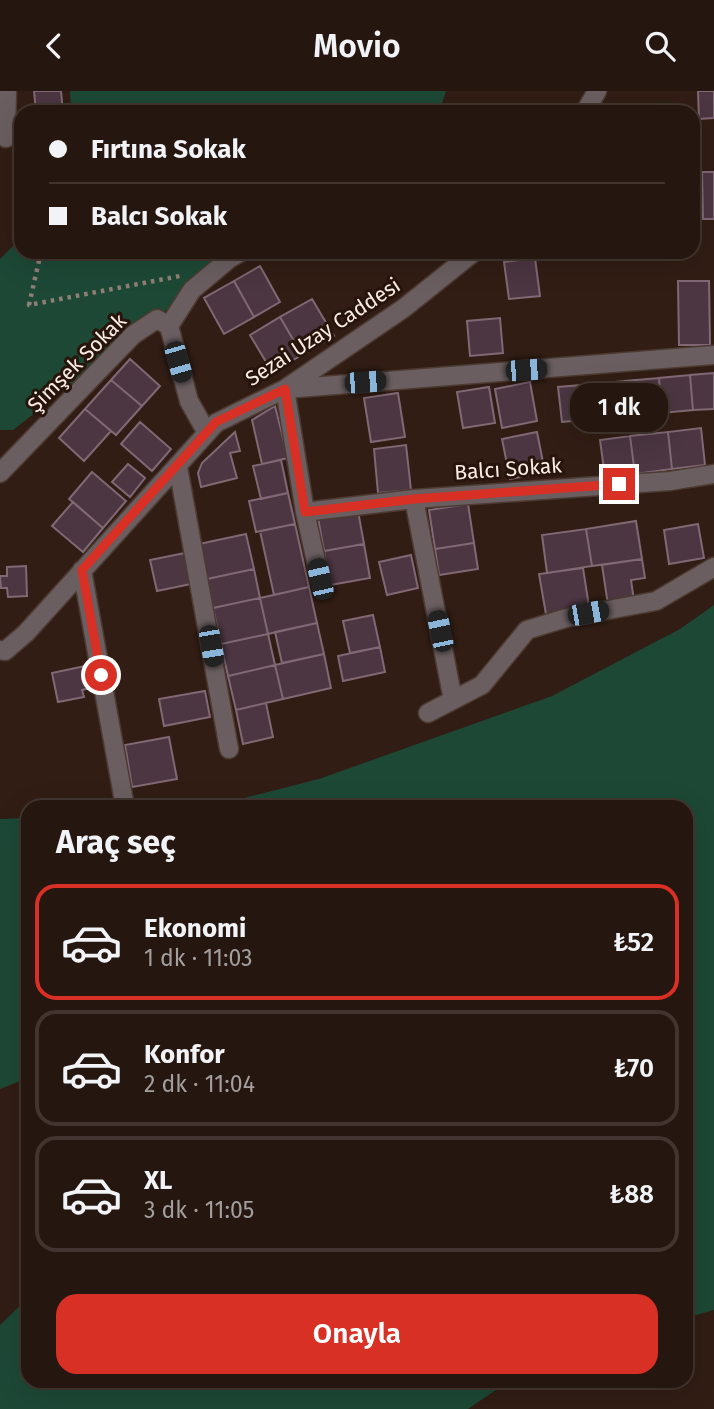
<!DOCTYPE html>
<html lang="tr">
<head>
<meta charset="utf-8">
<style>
	:root { --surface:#25160f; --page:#31231d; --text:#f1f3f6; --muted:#a39f9e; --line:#42352f; --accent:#d93025 }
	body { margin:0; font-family:"Fira Sans",sans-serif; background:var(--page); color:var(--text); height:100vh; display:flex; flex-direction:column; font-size:26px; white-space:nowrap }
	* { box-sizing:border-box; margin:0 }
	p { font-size:23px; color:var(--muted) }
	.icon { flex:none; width:38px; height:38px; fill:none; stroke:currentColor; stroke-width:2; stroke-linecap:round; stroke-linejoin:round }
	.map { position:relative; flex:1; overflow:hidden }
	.panel { position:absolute; left:21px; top:709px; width:672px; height:588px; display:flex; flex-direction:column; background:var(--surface); border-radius:21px; box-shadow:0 7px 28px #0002,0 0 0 2px var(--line) }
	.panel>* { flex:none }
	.guide { position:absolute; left:14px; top:14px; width:686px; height:154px; border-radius:21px; box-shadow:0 7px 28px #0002,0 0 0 2px var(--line); display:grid; align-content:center; height:154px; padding:0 35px; background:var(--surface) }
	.end { position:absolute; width:32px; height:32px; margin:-16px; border:9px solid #d93025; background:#fff; box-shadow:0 0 0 4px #fff }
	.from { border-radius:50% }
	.bubble { position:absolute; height:49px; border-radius:21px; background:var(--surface); box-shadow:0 7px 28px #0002,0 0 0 2px var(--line); font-size:23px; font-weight:600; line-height:49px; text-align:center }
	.car { position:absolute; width:21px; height:42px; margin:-21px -10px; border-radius:9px; box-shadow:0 0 5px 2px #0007; background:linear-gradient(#222 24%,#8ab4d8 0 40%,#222 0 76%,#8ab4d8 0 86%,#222 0) }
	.guide b { display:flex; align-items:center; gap:24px; height:66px; font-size:26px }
	.guide b+b { border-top:2px solid var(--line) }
	.guide i { width:18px; height:18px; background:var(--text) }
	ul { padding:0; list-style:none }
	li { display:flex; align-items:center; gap:21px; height:116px; margin:0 14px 10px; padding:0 21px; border:4px solid var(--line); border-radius:21px }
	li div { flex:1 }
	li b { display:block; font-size:26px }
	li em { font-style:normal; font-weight:600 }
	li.on { border-color:var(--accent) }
	li>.icon { width:63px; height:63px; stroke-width:1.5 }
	h2 { padding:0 35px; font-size:32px; line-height:84px }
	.cta { display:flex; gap:14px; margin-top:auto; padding:14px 35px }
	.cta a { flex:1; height:80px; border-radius:21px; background:var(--accent); color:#fff; font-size:28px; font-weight:600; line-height:80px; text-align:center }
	header { display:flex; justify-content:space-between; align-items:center; height:91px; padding:0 35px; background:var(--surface); font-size:32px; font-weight:600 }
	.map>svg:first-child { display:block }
	.green { fill:#1d4836 }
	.building { fill:#4b3641; stroke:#806874; stroke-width:2 }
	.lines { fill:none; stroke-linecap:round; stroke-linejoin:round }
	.street-casing { stroke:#4d3a31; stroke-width:21 }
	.path { stroke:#907f77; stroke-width:4.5; stroke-dasharray:3.5 5; stroke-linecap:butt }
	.street { stroke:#6a5e60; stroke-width:18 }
	.route { stroke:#d93025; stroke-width:9 }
	.labels { text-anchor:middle; stroke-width:6; stroke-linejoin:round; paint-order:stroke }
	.street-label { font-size:21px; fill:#faece6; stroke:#27140b }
</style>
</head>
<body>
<header><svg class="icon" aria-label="back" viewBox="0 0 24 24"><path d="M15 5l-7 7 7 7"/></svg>Movio<svg class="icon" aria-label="search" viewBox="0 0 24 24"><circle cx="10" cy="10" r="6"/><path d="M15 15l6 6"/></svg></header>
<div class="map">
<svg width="714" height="1318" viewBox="0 0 714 1318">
	<rect width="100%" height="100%" fill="#311d14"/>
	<path class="green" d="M70,0H446L439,21H71Z
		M21,147V161H241L13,339H0V168Z
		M714,514V1219L686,1227V716H208L319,688L552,605L680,538Z
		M28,727V987L0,998V728Z
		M28,1207V1290H509L468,1318H0V1234Z"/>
	<path class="building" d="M34,0H61L63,21H36Z
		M698,0H714V27L699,28Z
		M702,81H714V128H703Z
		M535,167L540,205L509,208L504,171Z
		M260,175L280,211L254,226L234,190Z
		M234,190L254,226L224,243L204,207Z
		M678,190H709L710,254H679Z
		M312,208L334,245L302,264L280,226Z
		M280,226L302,264L272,281L250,244Z
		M500,227L503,262L470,265L467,230Z
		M130,268L160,295L142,315L111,289Z
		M714,282V318L693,319L690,284Z
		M690,284L693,319L662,322L659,287Z
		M659,287L662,322L628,325L625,290Z
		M111,289L142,315L116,344L85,318Z
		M625,290L628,325L596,328L593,293Z
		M530,291L537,330L502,337L495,298Z
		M593,293L596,328L562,331L558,296Z
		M489,296L495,332L463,337L457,301Z
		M398,302L405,346L371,351L364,307Z
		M275,315L288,367L262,373L252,329Z
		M85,318L111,340L84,370L59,347Z
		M140,331L171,358L152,380L121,353Z
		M701,337L705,374L672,378L668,341Z
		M235,341L240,360L230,362L237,387L201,396L198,382L202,372Z
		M537,341L545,381L510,388L502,348Z
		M668,341L672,378L635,383L630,345Z
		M630,345L635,383L605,386L600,349Z
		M406,354L411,399L378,402L374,358Z
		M281,369L288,402L261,408L253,375Z
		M128,373L145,387L130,406L112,391Z
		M92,381L126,410L103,437L69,408Z
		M288,402L295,433L256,441L249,410Z
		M73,411L103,437L83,461L52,435Z
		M468,413L474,452L435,458L429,419Z
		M358,420L364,453L324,460L318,427Z
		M636,430L642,468L592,475L586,438Z
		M295,433L309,496L274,504L260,440Z
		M698,433L704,467L669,473L664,439Z
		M586,438L592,475L547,482L542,444Z
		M246,443L254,478L207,488L199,453Z
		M474,452L478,478L439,484L435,458Z
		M364,453L370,487L330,494L324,460Z
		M185,462L191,493L157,500L150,469Z
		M411,464L418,497L387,504L379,471Z
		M642,468L645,487L631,489L634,510L608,514L602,474Z
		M26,475L27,505L8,506L7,497H1L0,485H7V476Z
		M583,477L590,522L547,529L539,483Z
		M254,478L260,507L213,517L207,488Z
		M309,496L317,532L268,543L260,507Z
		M260,507L268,543L221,553L213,517Z
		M373,524L380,556L350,562L343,530Z
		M317,532L324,563L282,572L275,541Z
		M268,543L275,574L228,585L221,553Z
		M380,556L385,581L343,590L338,565Z
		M324,563L331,597L283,608L275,574Z
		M90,574L95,596L82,599L84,606L58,611L52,582Z
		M275,574L283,608L236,619L228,585Z
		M205,600L210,626L164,635L159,608Z
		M266,612L273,646L243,653L236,619Z
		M169,646L177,688L132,696L125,654Z"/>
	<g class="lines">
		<defs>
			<path id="street" d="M585,21L597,0
				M6,47L7,0
				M169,235L192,199L229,168L241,161
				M178,376L229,658
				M0,382L133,244L157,228L169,235L189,310L207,342
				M414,408L453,609
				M305,421L414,408L670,390L714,383
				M82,479L125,716
				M320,488L305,421L285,298L714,264
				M0,559L5,560L26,542L216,332L285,298L404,217L474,161
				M428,622L482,594L527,539L566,527L656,510L714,476"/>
		</defs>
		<use href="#street" class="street-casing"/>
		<path class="path" d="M41,161L29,214L180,185"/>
		<use href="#street" class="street"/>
	</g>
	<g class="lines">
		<path class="route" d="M101,584L82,479L216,331L285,298L305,421L414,408L619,393"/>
	</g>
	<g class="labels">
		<g class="street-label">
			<text transform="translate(323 241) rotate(-33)" y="7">Sezai Uzay Caddesi</text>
			<text transform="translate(77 272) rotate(-45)" y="7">Şimşek Sokak</text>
			<text transform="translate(508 378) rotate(-4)" y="7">Balcı Sokak</text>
		</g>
	</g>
</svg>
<i class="end from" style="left:101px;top:584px"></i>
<i class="end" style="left:619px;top:393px"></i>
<div class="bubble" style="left:570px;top:292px;width:98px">1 dk</div>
<i class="car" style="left:178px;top:271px;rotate:164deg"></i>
<i class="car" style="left:526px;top:279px;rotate:86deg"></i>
<i class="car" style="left:365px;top:291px;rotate:86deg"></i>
<i class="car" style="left:320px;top:488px;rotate:347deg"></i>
<i class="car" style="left:588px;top:522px;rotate:80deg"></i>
<i class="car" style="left:440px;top:540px;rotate:348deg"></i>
<i class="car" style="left:211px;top:555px;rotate:170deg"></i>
<div class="guide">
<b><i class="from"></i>Fırtına Sokak</b>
<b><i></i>Balcı Sokak</b>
</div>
<section class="panel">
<h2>Araç seç</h2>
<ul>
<li class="on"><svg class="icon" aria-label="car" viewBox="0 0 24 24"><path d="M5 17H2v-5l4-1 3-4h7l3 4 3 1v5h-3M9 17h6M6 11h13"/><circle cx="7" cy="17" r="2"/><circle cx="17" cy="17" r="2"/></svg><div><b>Ekonomi</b><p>1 dk · 11:03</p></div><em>₺52</em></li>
<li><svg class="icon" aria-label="car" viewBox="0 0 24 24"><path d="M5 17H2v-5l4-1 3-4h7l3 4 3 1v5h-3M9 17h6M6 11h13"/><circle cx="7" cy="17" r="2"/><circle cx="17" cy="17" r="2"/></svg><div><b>Konfor</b><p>2 dk · 11:04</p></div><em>₺70</em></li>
<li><svg class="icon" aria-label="car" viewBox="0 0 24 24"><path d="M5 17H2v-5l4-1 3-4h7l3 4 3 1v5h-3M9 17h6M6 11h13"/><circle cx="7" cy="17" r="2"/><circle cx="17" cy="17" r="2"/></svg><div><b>XL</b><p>3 dk · 11:05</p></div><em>₺88</em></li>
</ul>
<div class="cta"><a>Onayla</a></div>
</section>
</div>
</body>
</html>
